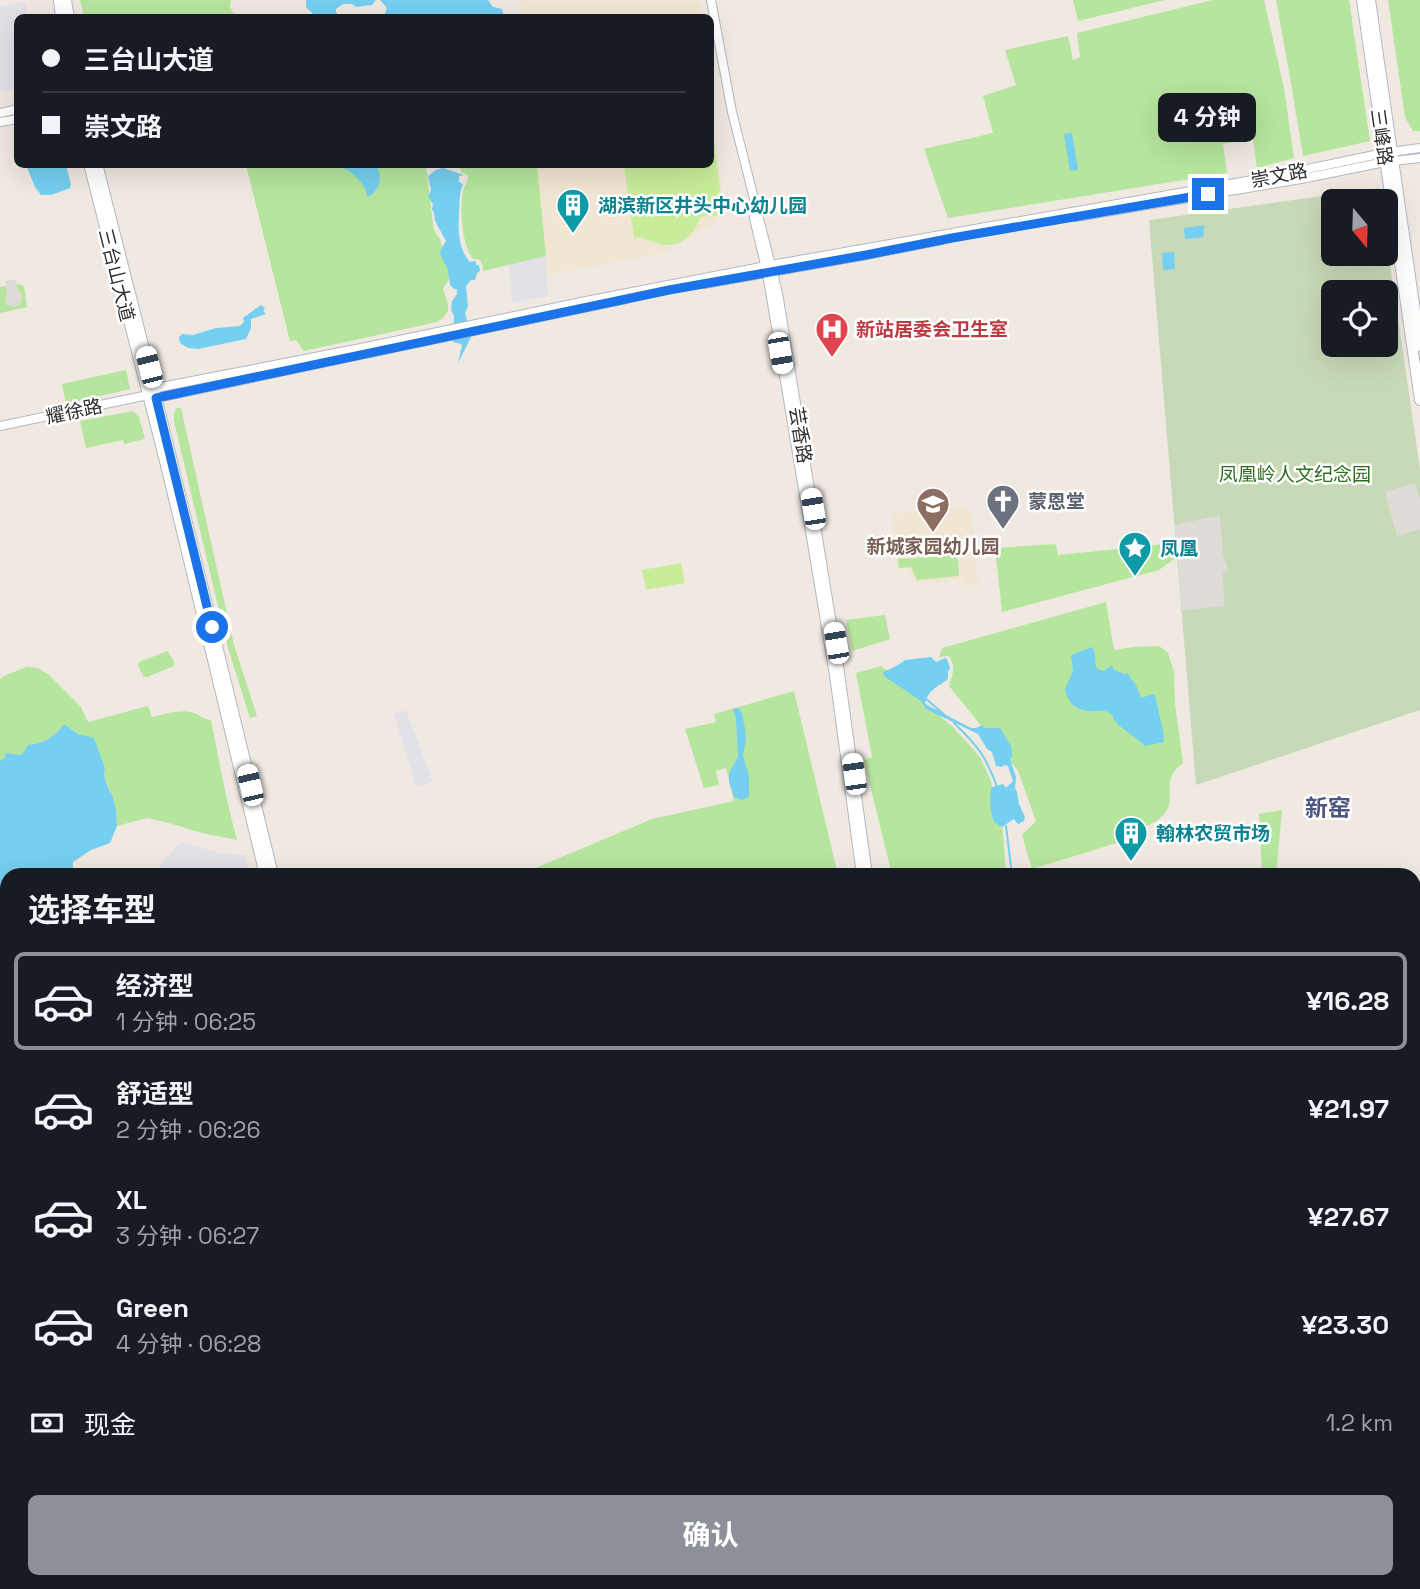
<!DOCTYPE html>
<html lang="zh">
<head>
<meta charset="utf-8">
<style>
	:root { --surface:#171b24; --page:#20242c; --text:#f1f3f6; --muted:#9ea1a6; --line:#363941; --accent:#8c9099 }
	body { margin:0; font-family:"Space Grotesk","Noto Sans SC",sans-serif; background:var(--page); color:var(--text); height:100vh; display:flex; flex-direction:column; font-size:26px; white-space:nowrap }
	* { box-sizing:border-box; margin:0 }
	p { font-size:23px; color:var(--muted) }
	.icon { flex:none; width:38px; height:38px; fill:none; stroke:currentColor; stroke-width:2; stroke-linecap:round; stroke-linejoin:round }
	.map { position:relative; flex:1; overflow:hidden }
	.panel { position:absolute; left:0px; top:868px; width:1421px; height:721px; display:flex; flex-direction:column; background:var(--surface); border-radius:21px 21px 0 0; box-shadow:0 7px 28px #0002 }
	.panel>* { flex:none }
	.banner { position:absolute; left:14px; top:14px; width:700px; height:154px; border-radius:10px; box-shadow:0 7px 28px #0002; display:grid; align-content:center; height:154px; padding:0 28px; background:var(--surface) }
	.needle { width:46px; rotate:161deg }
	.fabs { position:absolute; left:1321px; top:189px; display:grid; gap:14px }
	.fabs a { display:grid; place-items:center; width:77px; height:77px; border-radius:10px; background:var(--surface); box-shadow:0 7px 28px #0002; font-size:35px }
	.end { position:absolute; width:32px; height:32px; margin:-16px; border:9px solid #1a73e8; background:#fff; box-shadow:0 0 0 4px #fff }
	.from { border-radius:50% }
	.bubble { position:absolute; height:49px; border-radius:10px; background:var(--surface); box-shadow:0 7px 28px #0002; font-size:23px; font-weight:700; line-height:49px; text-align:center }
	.car { position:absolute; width:21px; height:42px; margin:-21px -10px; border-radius:9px; box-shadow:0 0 5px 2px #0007; background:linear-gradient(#fff 24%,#345 0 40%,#fff 0 76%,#345 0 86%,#fff 0) }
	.banner b { display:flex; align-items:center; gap:24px; height:66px; font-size:26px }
	.banner b+b { border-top:2px solid var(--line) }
	.banner i { width:18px; height:18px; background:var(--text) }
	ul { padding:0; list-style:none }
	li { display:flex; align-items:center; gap:21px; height:98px; margin:0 14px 10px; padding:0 14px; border:4px solid transparent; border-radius:10px }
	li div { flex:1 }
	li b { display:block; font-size:26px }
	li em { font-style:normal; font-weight:700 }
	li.selected { border-color:var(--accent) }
	li>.icon { width:63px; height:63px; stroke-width:1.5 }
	h2 { padding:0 28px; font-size:32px; line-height:84px }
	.pay { display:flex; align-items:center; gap:18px; height:77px; padding:0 28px; font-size:26px }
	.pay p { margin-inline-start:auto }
	.action { display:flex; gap:14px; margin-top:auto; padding:14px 28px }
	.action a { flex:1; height:80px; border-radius:10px; background:var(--accent); color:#fff; font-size:28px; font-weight:700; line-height:80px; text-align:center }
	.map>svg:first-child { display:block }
	.industrial { fill:#e3e1e8 }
	.education { fill:#f0e6d1 }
	.green { fill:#b6e59e }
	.cemetery { fill:#c8d9b8; fill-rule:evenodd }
	.pitch { fill:#c9ec9a }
	.plaza { fill:#dfdcd8 }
	.water { fill:#75cff0 }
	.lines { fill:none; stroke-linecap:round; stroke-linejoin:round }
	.stream { stroke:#75cff0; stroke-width:2 }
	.tertiary-casing { stroke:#b4b7c1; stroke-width:10 }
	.secondary-casing { stroke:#b4b7c1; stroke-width:12 }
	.tertiary { stroke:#fff; stroke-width:8 }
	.secondary { stroke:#fff; stroke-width:10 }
	.route { stroke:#1a73e8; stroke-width:9 }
	.labels { text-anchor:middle; stroke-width:5; stroke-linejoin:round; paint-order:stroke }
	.street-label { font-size:19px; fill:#2e2e2e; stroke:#fff }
	.culture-label { font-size:19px; font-weight:bold; fill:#0d838f; stroke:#fff; text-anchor:start }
	.health-label { font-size:19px; font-weight:bold; fill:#be3a42; stroke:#fff; text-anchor:start }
	.park-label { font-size:19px; fill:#2c6e1b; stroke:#fff }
	.worship-label { font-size:19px; font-weight:bold; fill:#5b616d; stroke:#fff; text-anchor:start }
	.education-label { font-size:19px; font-weight:bold; fill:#785e54; stroke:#fff }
	.quarter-label { font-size:23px; font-weight:bold; fill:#4d5680; stroke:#fff }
</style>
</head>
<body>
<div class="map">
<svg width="1420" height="1589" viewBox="0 0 1420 1589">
	<rect width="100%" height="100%" fill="#efe9e1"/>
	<path class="industrial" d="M25,2L28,17L18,18L17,88L0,92V6Z
		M546,256L548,296L512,303L509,264Z
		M406,710L433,782L416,787L394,714Z
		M182,842L220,853L245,855L250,875H163L159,866L178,844Z"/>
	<path class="education" d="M520,0H699L701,17H522Z
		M711,96L725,216L664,253L547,275L536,165L710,164Z
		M967,506L971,513L978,585L965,586L963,579L929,584L928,582L915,583L909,568L898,570L893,513Z
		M1420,1298V1589H1077L1075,1582H1414V1299Z
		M545,1582H1067L1068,1589H549Z"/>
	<path class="green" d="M80,0H231L230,7L235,17H84Z
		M1073,0H1165L1078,21Z
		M1213,0H1264L1284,88L1294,158L1257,168L1253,139L1223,144L1227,173L948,218L924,149L993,133L983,96L1016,85L1005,50L1068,36L1073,60L1080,57L1077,33Z
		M1276,0H1349L1370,141L1303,156L1292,89Z
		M1388,0H1420V131H1413L1405,117Z
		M476,164L537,165L546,256L483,271V266L480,260L472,258C462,243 459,209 463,191C465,184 468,182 468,175L461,172L460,168Z
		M246,165H426L434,231L440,239L450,278L443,289C448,305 454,311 437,322L304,351L296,340L290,341Z
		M18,284L24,286L27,307L0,313V287Z
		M126,370L130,389L66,404L62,384Z
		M177,408H181L234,645L257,716L250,718L228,648L174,421V413Z
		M133,411L139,417L145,439L124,444L123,440L86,448L80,421Z
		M1176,543L1177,557L1159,570L1002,612L995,548L1056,544L1058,555Z
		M955,555L958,560L959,576L917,580L911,567L899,568L898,559Z
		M1106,602L1114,650L1133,647L1159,646L1168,653L1174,672L1175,704L1183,763C1158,782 1178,796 1165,813C1154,827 1134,828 1123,841L1032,869L1022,835L1036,821L1018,771L949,686C952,673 957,668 949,656L939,657L942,648Z
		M885,615L890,639L852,651L846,620Z
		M168,651L174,662V666L147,677L143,676L138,665L139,662Z
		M881,666L953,727L980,757L991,781L1003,833L1006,873L997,875H892L864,760L872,757L856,673Z
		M27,667L38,668L49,675L81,707L88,722L148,706L152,717C162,715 184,708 194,713C201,716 203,719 211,720C219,760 226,800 237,840L202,833L169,823L147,818L117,826L116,810L104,775L105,768L78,734L64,724C55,737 44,743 28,745L0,827V679L6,675Z
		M794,691L838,875H519L652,819L734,801L726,768L716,771L719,785L704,788L685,729L716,722L714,714Z
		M1282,810L1276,875H1262L1259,814Z
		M0,1065L7,1068V1130L5,1119H1Z
		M0,1142H7V1168L0,1169Z
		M7,1219V1247L0,1248V1220Z
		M7,1254V1447H0V1256Z
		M1420,1283V1353L1414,1354V1284Z
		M0,1470H7V1582H493L496,1589H0Z
		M512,1582H658L660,1589H515Z
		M715,1582H761V1589H717Z
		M788,1582H830L822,1589H795Z
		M875,1582H895L897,1589H855Z
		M905,1582H1050L1052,1589H908Z"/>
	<path class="cemetery" d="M1379,188L1381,201H1334V254H1386V237L1420,469V710L1196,785L1149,220ZM1334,292H1386V345H1334Z"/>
	<path class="pitch" d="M711,116L723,215L700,217C694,237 677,250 656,243C647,240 644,237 634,238L624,165L710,164Z
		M681,563L685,583L646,590L642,570Z
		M1167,1582H1248L1249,1589H1124Z"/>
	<path class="plaza" d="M15,279L18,291L22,295V300L19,305L14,307L8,305L5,301L7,292L5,281Z
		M1415,483L1420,500V529L1397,536L1385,492Z
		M1220,515L1223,554L1228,570L1223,572L1224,606L1182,610L1175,525Z"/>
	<path class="water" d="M306,0H376L372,5L356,7L352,4H343L336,9V12L339,17L317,18L306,7Z
		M380,0H488L493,7L502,9L504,16L499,18L386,17L385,13L387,8Z
		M1072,133L1078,170L1070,171L1064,134Z
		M26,165H66L71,185L70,188L51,195H41L35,187Z
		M316,165H378L377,166C382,179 381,187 370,196H367C367,185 351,170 340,167C333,165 324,167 316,165Z
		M443,168L464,175L459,176V182L463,184C459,193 460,202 459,212C458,229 458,249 470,262L476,261V265H479L480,271L477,273L475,280H471L466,286L468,306L465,313L471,337L458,363L462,346L461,344L453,342L454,316L451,310L452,301L457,294V289H454L450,285L448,270L440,254L441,249L446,241L435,221L434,212L432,210L433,204L428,197L431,190L428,176L436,170Z
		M1206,225L1203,230L1204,237L1185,239L1184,228Z
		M1174,252L1175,269L1163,270L1162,253Z
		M261,305L265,308L263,311L266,314L251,319V328L246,339L198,349L188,348L180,343L179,337L182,334L193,335L216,328L240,326L244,322L243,318Z
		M1092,647C1098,656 1093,660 1097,669L1104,671L1112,665L1113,669L1124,674L1127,673L1136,685L1141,698L1153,694L1155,695L1163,731L1164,742L1145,746C1137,737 1121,729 1115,721C1110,714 1116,717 1109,713C1103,709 1099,712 1092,711C1078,711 1067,704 1065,689L1073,671L1071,655Z
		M931,657L936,662L945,658L947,659L950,668L948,672V679C938,687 928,689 925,704L971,728H976L982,725L984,728H1000L1011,746L1012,757L1010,759L1016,777L1015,788L1017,792L1019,804L1025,817L1024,821L1018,824L1016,822L1014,819L1002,827L994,822C991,813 988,797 992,787L1003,784L1006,788L1013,781L1008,766L1005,765L1001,767L996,766L992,752L987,749L978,734L926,709L921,701L884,676L883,672C889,670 901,664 905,660Z
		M738,708L742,713L745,729L746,739L743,756L749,776V797L742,800L734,797L729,782V773L738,757L736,719L733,709Z
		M64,724L78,734L94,738L105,768L104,775L108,788L112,795L116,810L117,826L110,843L91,850L73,862V875H7V903L0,902V761L4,759L6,753L22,755L28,745C44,743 55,737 64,724Z
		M0,944H7V1068L0,1065Z"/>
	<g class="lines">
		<path class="stream" d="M925,698L947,717
			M954,723C977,745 986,756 997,787
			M1006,826L1011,867"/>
		<defs>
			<path id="tertiary" d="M711,0L732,112L778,293L840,673L868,875
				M0,113L18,109
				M0,122L18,119
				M1076,217L1301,179L1385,162L1420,158
				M754,218L767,273L834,675L861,875
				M704,284L861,256L942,240
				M151,389L361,348L586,301L771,265L1264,178L1384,153L1420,148
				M152,399L626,299
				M0,426L148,395
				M0,1459H7"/>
			<path id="secondary" d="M59,0L61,18
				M66,0L69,18
				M1362,0L1420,400
				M1370,0L1420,346
				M89,164L165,461L265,875
				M97,164L154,388L273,875
				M1414,1247H1420
				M1414,1255L1420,1254
				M497,1582L500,1589
				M509,1582L512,1589"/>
		</defs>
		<use href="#tertiary" class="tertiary-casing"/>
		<use href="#secondary" class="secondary-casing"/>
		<use href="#tertiary" class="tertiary"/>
		<use href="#secondary" class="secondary"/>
	</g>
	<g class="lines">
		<path class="route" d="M212,627L156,398L669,290L866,255L952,238L1208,194"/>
	</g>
	<defs>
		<symbol id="building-pin" viewBox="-11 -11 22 30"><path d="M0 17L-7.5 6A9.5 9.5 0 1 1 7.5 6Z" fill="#0f9aa8" stroke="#fff"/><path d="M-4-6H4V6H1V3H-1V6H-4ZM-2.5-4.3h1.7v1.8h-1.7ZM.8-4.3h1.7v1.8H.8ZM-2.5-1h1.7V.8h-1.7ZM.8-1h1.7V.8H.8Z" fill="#fff"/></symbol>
		<symbol id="hospital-pin" viewBox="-11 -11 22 30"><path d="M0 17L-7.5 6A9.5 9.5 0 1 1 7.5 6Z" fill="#e0444e" stroke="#fff"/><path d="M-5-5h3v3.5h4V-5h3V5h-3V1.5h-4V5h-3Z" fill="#fff"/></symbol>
		<symbol id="church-pin" viewBox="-11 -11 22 30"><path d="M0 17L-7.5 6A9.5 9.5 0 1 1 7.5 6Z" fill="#6b7280" stroke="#fff"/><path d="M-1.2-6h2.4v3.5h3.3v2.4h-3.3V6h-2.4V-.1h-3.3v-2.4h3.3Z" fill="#fff"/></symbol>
		<symbol id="school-pin" viewBox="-11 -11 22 30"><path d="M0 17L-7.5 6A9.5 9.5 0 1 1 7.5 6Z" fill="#8d6e63" stroke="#fff"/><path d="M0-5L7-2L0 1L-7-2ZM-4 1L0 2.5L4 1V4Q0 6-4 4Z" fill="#fff"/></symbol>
		<symbol id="sight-pin" viewBox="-11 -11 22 30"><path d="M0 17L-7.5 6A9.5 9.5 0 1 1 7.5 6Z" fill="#0f9aa8" stroke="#fff"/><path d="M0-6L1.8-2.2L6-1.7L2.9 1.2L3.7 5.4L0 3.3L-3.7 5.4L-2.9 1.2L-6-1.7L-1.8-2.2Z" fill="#fff"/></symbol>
	</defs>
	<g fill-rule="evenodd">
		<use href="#building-pin" x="554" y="186" width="38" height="52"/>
		<use href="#hospital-pin" x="813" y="310" width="38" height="52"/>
		<use href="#church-pin" x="984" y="482" width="38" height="52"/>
		<use href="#school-pin" x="914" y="485" width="38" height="52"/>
		<use href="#sight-pin" x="1116" y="529" width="38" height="52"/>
		<use href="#building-pin" x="1112" y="814" width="38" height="52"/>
	</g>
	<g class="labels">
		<g class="street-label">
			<text transform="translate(1382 137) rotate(82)" y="7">三峰路</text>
			<text transform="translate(1279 175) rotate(-11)" y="7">崇文路</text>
			<text transform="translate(117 275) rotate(76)" y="7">三台山大道</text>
			<text transform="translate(74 411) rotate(-12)" y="7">耀徐路</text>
			<text transform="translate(801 435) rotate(81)" y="7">芸香路</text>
		</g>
		<g class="culture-label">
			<text x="598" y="212">湖滨新区井头中心幼儿园</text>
			<text x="1160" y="555">凤凰</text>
			<text x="1156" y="840">翰林农贸市场</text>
		</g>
		<g class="health-label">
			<text x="856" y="336">新站居委会卫生室</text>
		</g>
		<g class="park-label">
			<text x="1295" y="481">凤凰岭人文纪念园</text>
		</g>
		<g class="worship-label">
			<text x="1028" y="508">蒙恩堂</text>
		</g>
		<g class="education-label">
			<text x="933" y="553">新城家园幼儿园</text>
		</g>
		<g class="quarter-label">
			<text x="1328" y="816">新窑</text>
		</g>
	</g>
</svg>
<div class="fabs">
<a><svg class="needle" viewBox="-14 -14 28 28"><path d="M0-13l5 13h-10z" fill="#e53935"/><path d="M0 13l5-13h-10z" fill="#9ea1a6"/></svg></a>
<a><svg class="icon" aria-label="locate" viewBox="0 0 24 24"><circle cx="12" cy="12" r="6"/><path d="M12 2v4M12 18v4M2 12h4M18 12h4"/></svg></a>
</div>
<i class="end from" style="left:212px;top:627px"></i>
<i class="end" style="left:1208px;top:194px"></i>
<div class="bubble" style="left:1158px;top:93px;width:98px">4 分钟</div>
<i class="car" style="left:780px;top:353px;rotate:170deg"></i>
<i class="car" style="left:149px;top:367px;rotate:346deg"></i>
<i class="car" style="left:813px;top:509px;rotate:351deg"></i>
<i class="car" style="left:836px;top:643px;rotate:350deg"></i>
<i class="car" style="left:854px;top:774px;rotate:352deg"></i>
<i class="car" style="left:250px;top:785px;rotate:347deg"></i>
<div class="banner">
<b><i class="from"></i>三台山大道</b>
<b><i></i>崇文路</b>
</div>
<section class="panel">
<h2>选择车型</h2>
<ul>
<li class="selected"><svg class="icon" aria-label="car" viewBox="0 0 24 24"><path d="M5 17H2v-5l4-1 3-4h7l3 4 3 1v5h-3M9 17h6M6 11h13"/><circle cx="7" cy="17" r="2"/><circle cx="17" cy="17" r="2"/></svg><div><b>经济型</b><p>1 分钟 · 06:25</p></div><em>¥16.28</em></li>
<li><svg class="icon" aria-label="car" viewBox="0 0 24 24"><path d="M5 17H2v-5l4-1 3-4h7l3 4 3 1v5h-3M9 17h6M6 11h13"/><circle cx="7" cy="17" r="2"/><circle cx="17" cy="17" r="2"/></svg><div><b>舒适型</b><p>2 分钟 · 06:26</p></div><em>¥21.97</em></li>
<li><svg class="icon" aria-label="car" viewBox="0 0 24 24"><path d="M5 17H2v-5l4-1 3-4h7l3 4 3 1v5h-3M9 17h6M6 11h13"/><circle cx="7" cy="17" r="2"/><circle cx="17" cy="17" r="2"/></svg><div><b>XL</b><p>3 分钟 · 06:27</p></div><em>¥27.67</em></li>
<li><svg class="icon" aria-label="car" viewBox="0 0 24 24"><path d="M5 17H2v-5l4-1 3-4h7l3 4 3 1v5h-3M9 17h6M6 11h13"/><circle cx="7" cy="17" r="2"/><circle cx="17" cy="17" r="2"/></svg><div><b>Green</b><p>4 分钟 · 06:28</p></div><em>¥23.30</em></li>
</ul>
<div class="pay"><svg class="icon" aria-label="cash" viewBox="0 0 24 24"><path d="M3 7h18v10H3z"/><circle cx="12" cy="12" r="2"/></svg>现金<p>1.2 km</p></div>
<div class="action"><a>确认</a></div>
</section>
</div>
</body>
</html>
